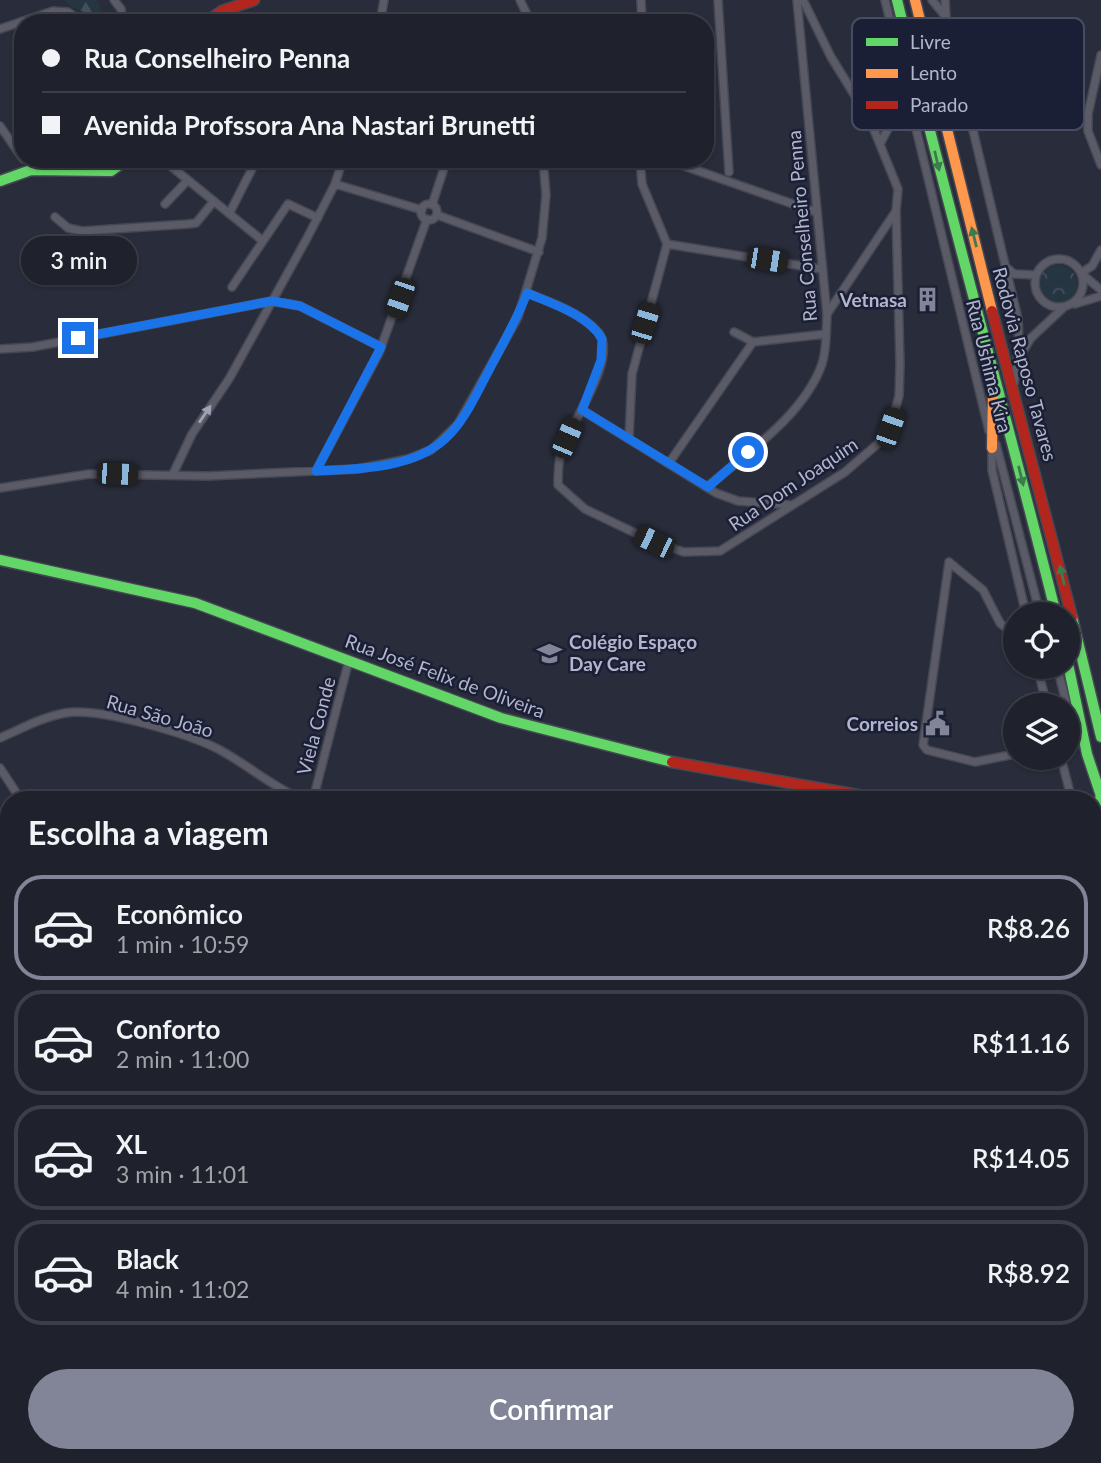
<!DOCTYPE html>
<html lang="pt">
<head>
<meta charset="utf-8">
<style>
	:root { --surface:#1f212c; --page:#2c2e38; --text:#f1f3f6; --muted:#a1a3a9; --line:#3c3e48; --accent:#828598 }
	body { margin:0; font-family:Lato,sans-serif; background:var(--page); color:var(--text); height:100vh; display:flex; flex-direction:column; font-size:26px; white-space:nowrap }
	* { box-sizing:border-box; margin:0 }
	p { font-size:23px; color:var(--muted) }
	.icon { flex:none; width:38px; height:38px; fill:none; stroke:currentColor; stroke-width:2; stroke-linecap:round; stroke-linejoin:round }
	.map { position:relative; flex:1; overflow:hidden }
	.sheet { position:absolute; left:0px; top:791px; width:1102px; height:672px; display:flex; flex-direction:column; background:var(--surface); border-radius:28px 28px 0 0; box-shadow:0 2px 5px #0004,0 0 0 2px var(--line) }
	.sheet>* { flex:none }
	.guide { position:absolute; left:14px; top:14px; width:700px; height:154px; border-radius:28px; box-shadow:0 2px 5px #0004,0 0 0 2px var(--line); display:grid; align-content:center; height:154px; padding:0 28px; background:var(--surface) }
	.fabs { position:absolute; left:1003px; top:602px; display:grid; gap:14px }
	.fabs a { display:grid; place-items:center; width:77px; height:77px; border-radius:50%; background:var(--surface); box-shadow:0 2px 5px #0004,0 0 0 2px var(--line); font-size:35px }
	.end { position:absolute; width:32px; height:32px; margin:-16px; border:9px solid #1a73e8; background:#fff; box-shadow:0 0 0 4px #fff }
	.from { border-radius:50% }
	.bubble { position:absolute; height:49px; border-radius:24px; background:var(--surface); box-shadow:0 2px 5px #0004,0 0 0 2px var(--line); font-size:23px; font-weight:600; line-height:49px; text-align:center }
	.car { position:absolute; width:21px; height:42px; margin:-21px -10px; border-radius:9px; box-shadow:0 0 5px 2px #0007; background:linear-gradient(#222 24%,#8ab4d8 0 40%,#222 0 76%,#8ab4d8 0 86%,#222 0) }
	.guide b { display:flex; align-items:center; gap:24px; height:66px; font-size:26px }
	.guide b+b { border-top:2px solid var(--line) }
	.guide i { width:18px; height:18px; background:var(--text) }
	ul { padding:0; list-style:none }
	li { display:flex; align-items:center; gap:21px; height:105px; margin:0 14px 10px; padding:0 14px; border:4px solid var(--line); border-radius:28px }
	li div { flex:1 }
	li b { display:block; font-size:26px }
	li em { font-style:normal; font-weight:600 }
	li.on { border-color:var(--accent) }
	li>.icon { width:63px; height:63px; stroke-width:1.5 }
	h2 { padding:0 28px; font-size:32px; line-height:84px }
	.primary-button { display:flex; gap:14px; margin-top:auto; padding:14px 28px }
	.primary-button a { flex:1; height:80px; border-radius:42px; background:var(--accent); color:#fff; font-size:28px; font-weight:600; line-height:80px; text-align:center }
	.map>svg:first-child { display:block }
	.forest { fill:url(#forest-firs) }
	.park { fill:url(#park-crowns) }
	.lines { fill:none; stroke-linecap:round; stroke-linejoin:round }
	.street-casing { stroke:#454853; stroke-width:10 }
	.fast-casing { stroke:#454853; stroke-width:13 }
	.slow-casing { stroke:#454853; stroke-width:13 }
	.jam-casing { stroke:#454853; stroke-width:13 }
	.street { stroke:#5a5b67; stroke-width:7 }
	.fast { stroke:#63d668; stroke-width:10 }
	.slow { stroke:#ff974d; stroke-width:10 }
	.jam { stroke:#b3261e; stroke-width:10 }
	.oneway { fill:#3f7a4f }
	.oneway2 { fill:#a0a3b7 }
	.route { stroke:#1a73e8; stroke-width:9 }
	.labels { text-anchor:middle; stroke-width:5; stroke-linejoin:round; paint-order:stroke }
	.street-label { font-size:19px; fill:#b2b5cb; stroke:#1b1f36 }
	.poi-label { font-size:19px; font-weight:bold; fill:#b2b5cb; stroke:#1b1f36; text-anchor:end }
	.key { fill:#1b1f36; stroke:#484c63; stroke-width:2 }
	.key-label { font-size:19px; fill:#b2b5cb }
</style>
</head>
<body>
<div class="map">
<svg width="1101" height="1463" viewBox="0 0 1101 1463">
	<defs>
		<pattern id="forest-firs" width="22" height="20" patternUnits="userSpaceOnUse" patternTransform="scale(1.75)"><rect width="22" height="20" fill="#253541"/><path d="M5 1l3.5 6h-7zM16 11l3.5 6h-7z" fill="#42505b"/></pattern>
		<pattern id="park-crowns" width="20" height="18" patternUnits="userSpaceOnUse" patternTransform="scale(1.75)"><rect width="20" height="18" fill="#253541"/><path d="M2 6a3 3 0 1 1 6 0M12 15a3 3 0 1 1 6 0" fill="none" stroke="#42505b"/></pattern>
	</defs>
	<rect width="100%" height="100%" fill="#292c3a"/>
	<path class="forest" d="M64,0H97L106,23L69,5Z"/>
	<path class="park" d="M1039 284a19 19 0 1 1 38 0a19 19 0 1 1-38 0Z
		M114,1454H236L235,1463H112Z"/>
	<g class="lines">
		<defs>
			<path id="street" d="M114,0L121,9L123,23
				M520,0L531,23
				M641,0L642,23
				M718,0L729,172
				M885,0L989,431
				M932,0L946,17L1018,319L1019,344L1014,383
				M945,0L946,16
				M380,23L384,0
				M0,29L53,11L68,12L84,23
				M1101,55L1088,114V131L1101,165
				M870,120L890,125
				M0,126L23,159
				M880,144L890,125L899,122L911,103
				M162,159L263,241
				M664,159L816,212
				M335,184L422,210
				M165,204L188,180
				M421 212a8 8 0 1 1 16 0a8 8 0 1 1-16 0Z
				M432,205L447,159
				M229,214L257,159
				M437,215L539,252
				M55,217L68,228L82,231L188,224L196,223L214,201
				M667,244L821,269
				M1101,250L1092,266L1081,273L1101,290
				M1035 283a24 24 0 1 1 48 0a24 24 0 1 1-48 0Z
				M1007,268L1014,274L1036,275
				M232,287L288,204L318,218
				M527,293C550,302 581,313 598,332C620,358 568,426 561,453C558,463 558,474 558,485L585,509L654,542L684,552L720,551L845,472L881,441L890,428L899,396L900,364L896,211L898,189L870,120L831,57L803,0
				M1075,304L1101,296
				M827,314L896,211
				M734,332L753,342
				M0,349L33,347L272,301L300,306L381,347
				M1020,356L1031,338L1063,308
				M582,410L716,493L738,501L791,505
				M629,438L632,374L667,244L642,184L640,159
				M996,444L1040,614
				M992,446V470L1026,614
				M669,463L753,342L826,334
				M316,471L379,353L427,219
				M173,474L192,434L229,379L306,240L335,184L343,159
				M707,487C747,453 804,415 822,364C827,349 826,331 827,315L797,0
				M0,488L89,474L208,476L358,469L408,459L431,450L458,424L518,317L542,238L546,195L543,159
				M949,562L923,745L927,750L975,762L1015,754
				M949,562L983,590L1000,623L1015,636
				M1037,667L1047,705
				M1057,667L1067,705
				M1068,705L1080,741
				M0,738C21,729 42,717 65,713C98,707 190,734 220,750C249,766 273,787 303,800
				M1061,758L1072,800
				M0,768L21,800
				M313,800L349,660
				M0,1004L9,1033
				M1094,1034L1101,1090
				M1094,1118L1098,1108
				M0,1183L9,1185
				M1094,1237L1101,1240
				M0,1281L9,1259
				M0,1385L9,1386
				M1094,1432L1101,1435
				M477,1454L534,1463
				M812,1454L815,1463
				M998,1454L1001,1463
				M101,1463L106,1454
				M590,1463L609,1454
				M1015,1463L1016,1454"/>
			<path id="fast" d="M897,0C947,205 1005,409 1056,614
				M0,181L31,170L111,171L128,159
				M0,560L195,603L501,718L672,762
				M1072,617L1101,737
				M1068,664L1087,754L1101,796
				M1094,822L1101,795"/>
			<path id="slow" d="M915,0L992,311
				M992,448L993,390"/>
			<path id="jam" d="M205,23L222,11L254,0
				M992,311L1072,617
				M672,762L886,800
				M1094,840L1101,839"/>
		</defs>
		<use href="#street" class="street-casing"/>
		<use href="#fast" class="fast-casing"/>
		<use href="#slow" class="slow-casing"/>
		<use href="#jam" class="jam-casing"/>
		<use href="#street" class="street"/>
		<use href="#fast" class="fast"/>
		<use href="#slow" class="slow"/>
		<use href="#jam" class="jam"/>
	</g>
	<defs><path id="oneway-solid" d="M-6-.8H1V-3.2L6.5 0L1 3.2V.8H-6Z" transform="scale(1.75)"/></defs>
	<g class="oneway">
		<use href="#oneway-solid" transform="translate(937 161) rotate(77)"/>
		<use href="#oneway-solid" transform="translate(974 237) rotate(-104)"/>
		<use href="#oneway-solid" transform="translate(1021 476) rotate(76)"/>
		<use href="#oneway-solid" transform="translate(1062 575) rotate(-103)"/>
	</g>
	<use class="oneway2" href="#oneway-solid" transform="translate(205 414) rotate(-56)"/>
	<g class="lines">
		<path class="route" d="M78,338L272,301L300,306L381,347L316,471C358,469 412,469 445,439C463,423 475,397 486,376C500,348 516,322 527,293C551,303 589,315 602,339L601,360L582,410L708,487L748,452"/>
	</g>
	<defs>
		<symbol id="building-bare" viewBox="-9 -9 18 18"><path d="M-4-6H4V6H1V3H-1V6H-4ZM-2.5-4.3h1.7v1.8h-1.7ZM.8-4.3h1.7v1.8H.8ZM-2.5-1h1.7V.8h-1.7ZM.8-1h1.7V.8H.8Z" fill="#828598" stroke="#1b1f36" stroke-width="2.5" paint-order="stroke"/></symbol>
		<symbol id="school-bare" viewBox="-9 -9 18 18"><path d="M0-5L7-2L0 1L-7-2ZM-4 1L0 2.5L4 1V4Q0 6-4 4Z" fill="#828598" stroke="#1b1f36" stroke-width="2.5" paint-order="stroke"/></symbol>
		<symbol id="civic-bare" viewBox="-9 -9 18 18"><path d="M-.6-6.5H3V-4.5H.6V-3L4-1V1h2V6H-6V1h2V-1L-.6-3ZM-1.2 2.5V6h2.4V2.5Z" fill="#828598" stroke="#1b1f36" stroke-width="2.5" paint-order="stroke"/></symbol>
	</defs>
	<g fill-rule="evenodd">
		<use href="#building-bare" x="910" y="282" width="35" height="35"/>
		<use href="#school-bare" x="532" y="636" width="35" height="35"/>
		<use href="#civic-bare" x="920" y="706" width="35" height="35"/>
	</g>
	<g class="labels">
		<g class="street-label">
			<text transform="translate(802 226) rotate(-95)" y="7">Rua Conselheiro Penna</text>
			<text transform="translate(1025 364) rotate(75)" y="7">Rodovia Raposo Tavares</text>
			<text transform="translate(989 366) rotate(76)" y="7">Rua Ushima Kira</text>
			<text transform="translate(793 484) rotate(-34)" y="7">Rua Dom Joaquim</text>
			<text transform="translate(445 676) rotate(20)" y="7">Rua José Felix de Oliveira</text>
			<text transform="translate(160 716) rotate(16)" y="7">Rua São João</text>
			<text transform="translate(316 726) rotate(-75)" y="7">Viela Conde</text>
		</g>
		<g class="poi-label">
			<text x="907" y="307">Vetnasa</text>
			<text x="569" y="649" text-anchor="start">Colégio Espaço<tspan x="569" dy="22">Day Care</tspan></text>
			<text x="918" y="731">Correios</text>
		</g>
	</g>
	<rect x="852" y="18" width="232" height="112" rx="10" class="key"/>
	<rect x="866" y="38" width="32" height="8" fill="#63d668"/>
	<rect x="866" y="69" width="32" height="9" fill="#ff974d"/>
	<rect x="866" y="101" width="32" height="8" fill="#b3261e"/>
	<g class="key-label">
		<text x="910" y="49">Livre</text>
		<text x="910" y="80">Lento</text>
		<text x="910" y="112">Parado</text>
	</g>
</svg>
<div class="fabs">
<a><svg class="icon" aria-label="locate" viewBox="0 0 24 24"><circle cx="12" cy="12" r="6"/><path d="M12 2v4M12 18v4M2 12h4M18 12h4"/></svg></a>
<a><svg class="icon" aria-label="layers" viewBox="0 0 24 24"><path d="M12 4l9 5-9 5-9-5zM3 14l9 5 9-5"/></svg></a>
</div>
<i class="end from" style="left:748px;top:452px"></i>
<i class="end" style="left:78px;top:338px"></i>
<div class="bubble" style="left:21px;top:236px;width:116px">3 min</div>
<i class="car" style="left:767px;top:260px;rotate:99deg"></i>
<i class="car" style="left:400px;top:298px;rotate:199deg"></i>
<i class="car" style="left:645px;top:323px;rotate:17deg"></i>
<i class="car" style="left:890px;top:428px;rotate:19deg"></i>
<i class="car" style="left:567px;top:438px;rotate:23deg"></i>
<i class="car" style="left:117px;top:474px;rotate:92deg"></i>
<i class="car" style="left:654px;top:542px;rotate:296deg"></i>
<div class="guide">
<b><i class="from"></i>Rua Conselheiro Penna</b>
<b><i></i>Avenida Profssora Ana Nastari Brunetti</b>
</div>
<section class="sheet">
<h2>Escolha a viagem</h2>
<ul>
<li class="on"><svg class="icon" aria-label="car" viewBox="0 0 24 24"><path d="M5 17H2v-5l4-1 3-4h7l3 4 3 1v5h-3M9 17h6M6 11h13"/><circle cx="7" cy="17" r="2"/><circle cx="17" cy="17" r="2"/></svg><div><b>Econômico</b><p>1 min · 10:59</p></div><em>R$8.26</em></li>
<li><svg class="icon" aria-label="car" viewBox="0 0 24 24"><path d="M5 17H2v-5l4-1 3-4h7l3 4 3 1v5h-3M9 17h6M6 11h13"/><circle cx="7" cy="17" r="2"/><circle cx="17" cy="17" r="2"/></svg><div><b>Conforto</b><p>2 min · 11:00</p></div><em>R$11.16</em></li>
<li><svg class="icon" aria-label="car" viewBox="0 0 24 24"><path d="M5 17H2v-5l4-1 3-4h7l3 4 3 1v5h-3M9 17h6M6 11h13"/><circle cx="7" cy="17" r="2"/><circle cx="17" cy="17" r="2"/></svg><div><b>XL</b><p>3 min · 11:01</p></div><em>R$14.05</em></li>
<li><svg class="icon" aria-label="car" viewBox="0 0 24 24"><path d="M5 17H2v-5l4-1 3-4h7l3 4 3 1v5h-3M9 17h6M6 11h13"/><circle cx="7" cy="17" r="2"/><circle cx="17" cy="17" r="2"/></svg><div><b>Black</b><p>4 min · 11:02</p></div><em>R$8.92</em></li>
</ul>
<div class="primary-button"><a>Confirmar</a></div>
</section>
</div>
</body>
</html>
